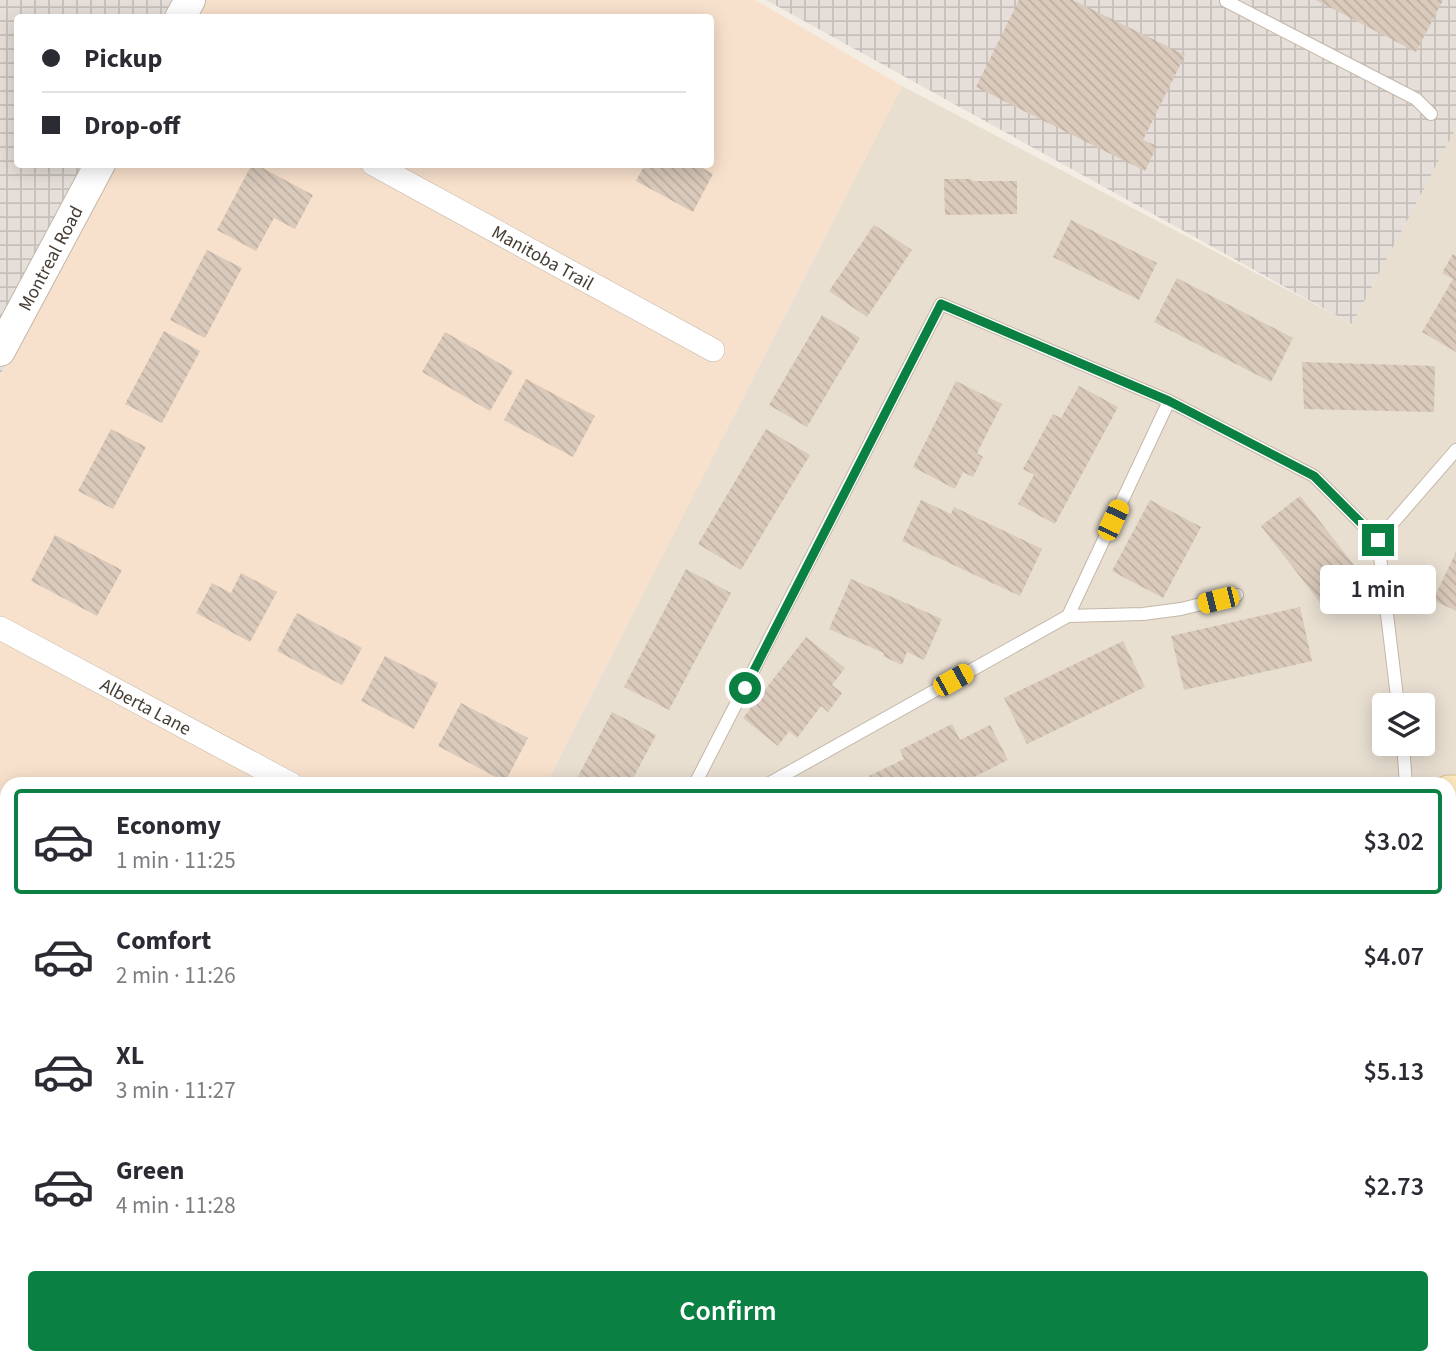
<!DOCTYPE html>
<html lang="en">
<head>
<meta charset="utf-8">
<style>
	:root { --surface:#fff; --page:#f7f7f7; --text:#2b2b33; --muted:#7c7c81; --line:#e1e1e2; --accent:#0b8043 }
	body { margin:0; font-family:"Source Sans 3",sans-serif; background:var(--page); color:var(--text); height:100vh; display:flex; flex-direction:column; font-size:26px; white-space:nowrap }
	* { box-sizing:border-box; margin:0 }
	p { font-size:23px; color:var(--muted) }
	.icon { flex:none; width:38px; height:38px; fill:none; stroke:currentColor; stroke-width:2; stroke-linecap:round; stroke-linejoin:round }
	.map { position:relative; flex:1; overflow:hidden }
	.drawer { position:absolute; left:0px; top:777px; width:1456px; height:588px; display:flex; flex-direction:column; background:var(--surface); border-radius:21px 21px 0 0; box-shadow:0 4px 18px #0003 }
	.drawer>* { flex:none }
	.banner { position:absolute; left:14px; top:14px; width:700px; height:154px; border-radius:7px; box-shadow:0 4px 18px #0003; display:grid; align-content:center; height:154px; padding:0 28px; background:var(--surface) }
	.buttons { position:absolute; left:1372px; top:693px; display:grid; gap:14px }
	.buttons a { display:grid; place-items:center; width:63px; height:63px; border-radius:7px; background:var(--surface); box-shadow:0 4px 18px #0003; font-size:35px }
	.end { position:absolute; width:32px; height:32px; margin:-16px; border:9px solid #0b8043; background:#fff; box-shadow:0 0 0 4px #fff }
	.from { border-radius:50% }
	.bubble { position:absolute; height:49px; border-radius:7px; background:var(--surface); box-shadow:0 4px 18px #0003; font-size:23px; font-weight:600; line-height:49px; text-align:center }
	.car { position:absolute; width:21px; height:42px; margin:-21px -10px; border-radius:9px; box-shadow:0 0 5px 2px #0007; background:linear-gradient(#f5c518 24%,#345 0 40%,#f5c518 0 76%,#345 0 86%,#f5c518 0) }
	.banner b { display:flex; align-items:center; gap:24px; height:66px; font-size:26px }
	.banner b+b { border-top:2px solid var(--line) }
	.banner i { width:18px; height:18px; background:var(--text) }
	ul { padding:12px 0 0; list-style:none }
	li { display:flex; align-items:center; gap:21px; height:105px; margin:0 14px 10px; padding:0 14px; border:4px solid transparent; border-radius:7px }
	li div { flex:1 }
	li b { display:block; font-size:26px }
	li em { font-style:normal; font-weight:600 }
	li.selected { border-color:var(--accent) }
	li>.icon { width:63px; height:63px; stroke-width:1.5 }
	.cta { display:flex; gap:14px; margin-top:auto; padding:14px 28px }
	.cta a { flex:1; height:80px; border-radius:7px; background:var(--accent); color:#fff; font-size:28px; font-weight:600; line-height:80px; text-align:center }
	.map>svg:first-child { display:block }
	.residential { fill:#e8dfd1; fill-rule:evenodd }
	.commercial { fill:#f8e1cc }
	.industrial { fill:url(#industrial-grid) }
	.parking { fill:#e3e0dc }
	.building { fill:url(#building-back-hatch) }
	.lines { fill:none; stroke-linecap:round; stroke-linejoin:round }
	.service-casing { stroke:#c3b7a8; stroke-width:14 }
	.minor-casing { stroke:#c3b7a8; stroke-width:24 }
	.tertiary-casing { stroke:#c3b7a8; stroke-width:32 }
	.secondary-casing { stroke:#dbc190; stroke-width:35 }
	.service { stroke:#fff; stroke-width:12 }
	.minor { stroke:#fff; stroke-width:23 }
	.tertiary { stroke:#fff; stroke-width:30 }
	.secondary { stroke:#ffeac2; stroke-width:33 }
	.route { stroke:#0b8043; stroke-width:9 }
	.labels { text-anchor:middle; stroke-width:5; stroke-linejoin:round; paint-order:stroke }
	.street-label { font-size:19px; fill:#463d33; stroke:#fff }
</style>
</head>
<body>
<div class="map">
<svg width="1456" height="1365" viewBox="0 0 1456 1365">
	<defs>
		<pattern id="industrial-grid" width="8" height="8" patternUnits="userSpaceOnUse" patternTransform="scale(1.75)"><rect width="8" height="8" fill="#e5ded9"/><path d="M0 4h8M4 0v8" fill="none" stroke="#c6bfbb"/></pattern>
		<pattern id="building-back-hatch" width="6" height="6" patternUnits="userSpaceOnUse" patternTransform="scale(1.75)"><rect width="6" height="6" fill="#d9cabb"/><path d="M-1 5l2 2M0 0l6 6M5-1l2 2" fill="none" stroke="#bcaea1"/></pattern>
	</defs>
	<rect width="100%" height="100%" fill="#f4ede3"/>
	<path class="residential" d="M902,86L1352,324L1456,128V787L1449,784H546ZM1384,705H1423V744H1384Z"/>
	<path class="commercial" d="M207,0H755L902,86L546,784H7V1358H1449V788L1456,787V1365H0V376L117,165L710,164V18L197,17Z"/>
	<path class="industrial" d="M0,0H207L197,17L18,18V164L117,165L0,375Z
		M766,0H1456V128L1352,324Z"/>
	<path class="parking" d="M0,1025L7,1030V1281L3,1268H0Z
		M317,1358H703L702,1365H322Z
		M729,1358H1009L1025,1365H739Z"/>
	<path class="building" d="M1019,0H1073L1185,55L1143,140L1157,146L1145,171L976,87Z
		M1316,0H1443L1416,52Z
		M252,164H255L313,195L295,229L274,218L256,251L217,230Z
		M645,164H695L713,174L693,212L636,181Z
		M944,179H972V181H1017V214L945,215Z
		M1071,220L1157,263L1139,300L1053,257Z
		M874,225L912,250L867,317L829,291Z
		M207,250L242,268L205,338L170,320Z
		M1453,254L1456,256V352L1422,332L1453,279L1442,273Z
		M1177,278L1293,338L1271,382L1154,322Z
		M822,315L860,338L807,427L769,405Z
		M164,331L200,351L162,423L125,404Z
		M445,332L513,371L490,411L422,372Z
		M1302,362L1435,366L1434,412L1304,409Z
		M526,379L595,416L573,457L504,420Z
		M956,381L1002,404L977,453L983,457L973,477L963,472L955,489L913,467Z
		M1079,386L1118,407L1055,524L1018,504L1034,475L1023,469L1053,414L1061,418Z
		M111,429L146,447L113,509L78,491Z
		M766,429L810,455L741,570L698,544Z
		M1300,496L1361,574L1322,605L1261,526Z
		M921,500L951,514L954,507L1042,549L1020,596L902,541Z
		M1150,500L1201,527L1163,598L1112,571Z
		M55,535L122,570L97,616L31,581Z
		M1456,552V611L1433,600Z
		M686,569L731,593L669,710L624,687Z
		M241,573L277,592L250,642L196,613L212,583L231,593Z
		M851,579L942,619L924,660L907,652L902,665L883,656L884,653L829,629Z
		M1300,607L1312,661L1184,690L1171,636Z
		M297,613L362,648L342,685L277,651Z
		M806,637L845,668L832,685L842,693L828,712L821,706L797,738L789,731L778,746L743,718Z
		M1123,641L1145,687L1027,744L1004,698Z
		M385,656L438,683L414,729L361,701Z
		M461,703L528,738L505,782L438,746Z
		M612,712L656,735L630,784H574Z
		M952,724L960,740L990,725L1008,760L960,784H873L869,776L904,759L900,750Z
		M1450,1057L1456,1059V1188L1450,1213Z
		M0,1106L7,1125V1208L0,1211Z
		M477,1358H571L575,1365H481Z
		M834,1358H922V1365H834Z"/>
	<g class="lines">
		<defs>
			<path id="service" d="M1226,1L1416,99L1431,114
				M1378,540L1456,450
				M1068,616L1143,614L1181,609L1237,595
				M1403,744L1406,784
				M695,784L941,304L1169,401L1314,476L1378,540L1398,705
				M768,784L1068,616L1169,401
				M65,1358L66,1365
				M187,1358L189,1365
				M335,1358L342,1365
				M762,1358L766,1365"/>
			<path id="minor" d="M373,164L713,350
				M0,628L291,784
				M1133,1365L1136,1358"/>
			<path id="tertiary" d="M180,18L190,0
				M0,351L100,164"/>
			<path id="secondary" d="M1449,792H1456
				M0,1357L7,1355"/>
		</defs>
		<use href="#service" class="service-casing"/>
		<use href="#minor" class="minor-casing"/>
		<use href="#tertiary" class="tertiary-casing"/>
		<use href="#secondary" class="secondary-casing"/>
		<use href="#service" class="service"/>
		<use href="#minor" class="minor"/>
		<use href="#tertiary" class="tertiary"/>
		<use href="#secondary" class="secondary"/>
	</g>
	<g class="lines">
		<path class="route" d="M745,688L941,304L1169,401L1314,476L1378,540"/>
	</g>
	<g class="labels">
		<g class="street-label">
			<text transform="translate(543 257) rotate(29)" y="7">Manitoba Trail</text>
			<text transform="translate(50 258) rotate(-62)" y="7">Montreal Road</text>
			<text transform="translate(146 706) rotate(28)" y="7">Alberta Lane</text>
		</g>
	</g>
</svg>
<div class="buttons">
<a><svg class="icon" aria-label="layers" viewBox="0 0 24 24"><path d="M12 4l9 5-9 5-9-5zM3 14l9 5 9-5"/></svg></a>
</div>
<i class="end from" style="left:745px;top:688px"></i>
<i class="end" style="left:1378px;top:540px"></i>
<div class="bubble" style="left:1320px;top:565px;width:116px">1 min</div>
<i class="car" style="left:1113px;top:520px;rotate:25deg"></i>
<i class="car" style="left:1218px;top:600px;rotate:256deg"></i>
<i class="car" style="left:953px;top:680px;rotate:61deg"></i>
<div class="banner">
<b><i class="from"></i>Pickup</b>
<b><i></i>Drop-off</b>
</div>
<section class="drawer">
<ul>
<li class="selected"><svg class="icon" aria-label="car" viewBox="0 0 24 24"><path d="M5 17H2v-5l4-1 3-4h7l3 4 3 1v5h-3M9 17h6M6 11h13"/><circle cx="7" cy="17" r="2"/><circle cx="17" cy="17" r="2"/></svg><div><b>Economy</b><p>1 min · 11:25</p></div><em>$3.02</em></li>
<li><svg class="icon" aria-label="car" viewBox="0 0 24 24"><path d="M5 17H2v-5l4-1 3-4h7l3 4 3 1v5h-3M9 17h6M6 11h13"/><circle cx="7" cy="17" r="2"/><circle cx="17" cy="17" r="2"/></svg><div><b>Comfort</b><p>2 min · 11:26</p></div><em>$4.07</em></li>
<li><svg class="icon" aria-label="car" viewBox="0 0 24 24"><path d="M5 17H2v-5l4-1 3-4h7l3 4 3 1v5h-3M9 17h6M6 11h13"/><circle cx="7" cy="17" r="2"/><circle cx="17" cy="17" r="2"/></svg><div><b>XL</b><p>3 min · 11:27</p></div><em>$5.13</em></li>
<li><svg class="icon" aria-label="car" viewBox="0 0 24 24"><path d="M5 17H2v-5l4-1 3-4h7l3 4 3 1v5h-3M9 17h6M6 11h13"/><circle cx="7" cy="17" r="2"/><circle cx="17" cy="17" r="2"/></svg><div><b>Green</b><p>4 min · 11:28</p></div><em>$2.73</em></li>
</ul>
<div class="cta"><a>Confirm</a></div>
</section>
</div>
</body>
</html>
